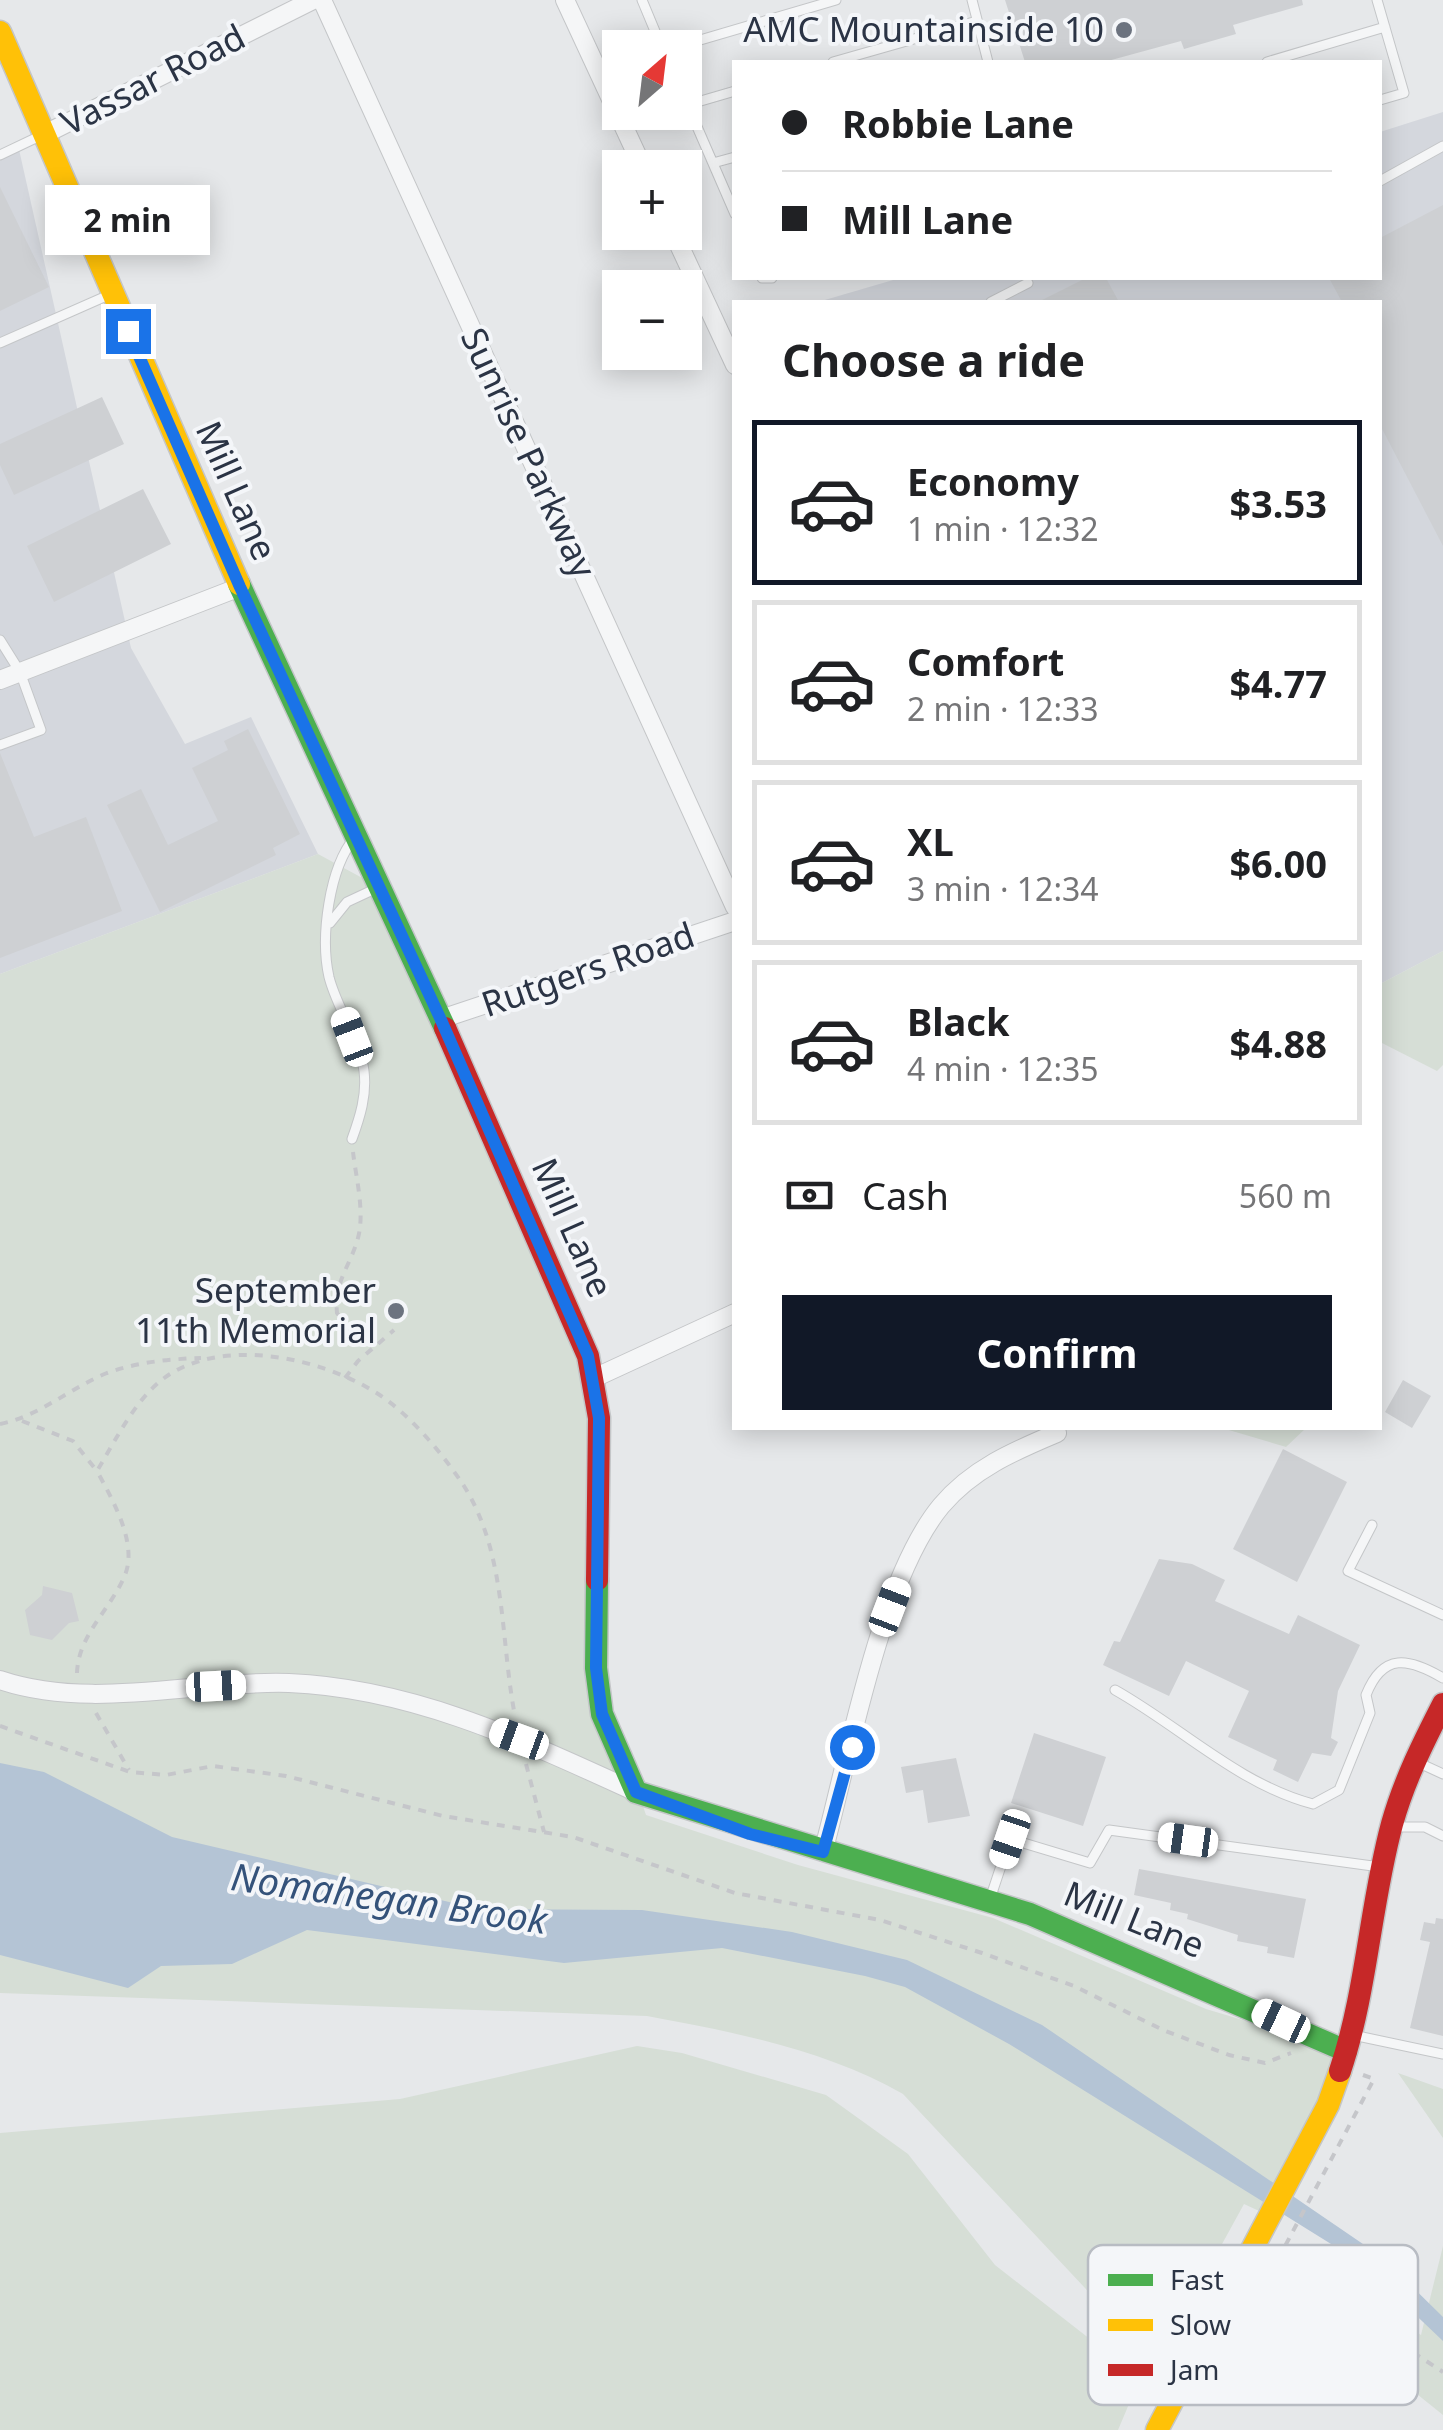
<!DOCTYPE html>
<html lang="en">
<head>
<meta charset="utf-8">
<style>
	:root { --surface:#fff; --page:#f2f2f2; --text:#202124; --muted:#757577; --line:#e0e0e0; --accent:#111827 }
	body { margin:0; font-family:"Noto Sans",sans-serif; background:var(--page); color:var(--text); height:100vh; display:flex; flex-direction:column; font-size:38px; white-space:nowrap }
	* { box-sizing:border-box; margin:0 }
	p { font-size:32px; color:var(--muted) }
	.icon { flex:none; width:55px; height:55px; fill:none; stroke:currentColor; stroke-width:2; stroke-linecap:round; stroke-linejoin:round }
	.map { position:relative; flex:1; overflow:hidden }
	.side { position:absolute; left:732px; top:300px; width:650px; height:1130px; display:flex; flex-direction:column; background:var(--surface); border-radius:0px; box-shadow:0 5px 25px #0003 }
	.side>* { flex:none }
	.hud { position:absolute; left:732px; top:60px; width:650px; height:220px; border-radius:0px; box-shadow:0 5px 25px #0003; display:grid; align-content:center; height:220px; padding:0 50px; background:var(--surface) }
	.needle { width:65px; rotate:28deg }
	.buttons { position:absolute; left:602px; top:30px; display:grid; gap:20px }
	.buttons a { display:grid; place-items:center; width:100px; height:100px; border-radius:0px; background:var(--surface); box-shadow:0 5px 25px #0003; font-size:50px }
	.end { position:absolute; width:45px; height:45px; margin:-22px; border:12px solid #1a73e8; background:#fff; box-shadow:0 0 0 5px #fff }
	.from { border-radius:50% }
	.bubble { position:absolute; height:70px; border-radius:0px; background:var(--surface); box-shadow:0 5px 25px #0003; font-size:32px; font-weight:700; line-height:70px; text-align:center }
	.car { position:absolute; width:30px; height:60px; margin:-30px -15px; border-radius:12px; box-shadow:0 0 8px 2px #0007; background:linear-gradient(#fff 24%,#345 0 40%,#fff 0 76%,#345 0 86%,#fff 0) }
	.hud b { display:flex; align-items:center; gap:35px; height:95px; font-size:38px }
	.hud b+b { border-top:2px solid var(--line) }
	.hud i { width:25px; height:25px; background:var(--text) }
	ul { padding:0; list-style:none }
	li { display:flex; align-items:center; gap:30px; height:165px; margin:0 20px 15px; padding:0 30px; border:5px solid var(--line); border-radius:0px }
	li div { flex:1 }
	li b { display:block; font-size:38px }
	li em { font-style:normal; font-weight:700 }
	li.current { border-color:var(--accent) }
	li>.icon { width:90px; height:90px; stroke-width:1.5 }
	h2 { padding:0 50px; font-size:45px; line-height:120px }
	.pay { display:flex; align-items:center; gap:25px; height:110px; padding:0 50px; font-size:38px }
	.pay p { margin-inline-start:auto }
	.primary-button { display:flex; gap:20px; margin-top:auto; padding:20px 50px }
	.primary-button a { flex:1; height:115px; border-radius:0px; background:var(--accent); color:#fff; font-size:40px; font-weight:700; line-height:115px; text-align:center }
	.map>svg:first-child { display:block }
	.built { fill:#d4d7dd }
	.green { fill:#d6ded6 }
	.water { fill:#b4c4d5 }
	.building { fill:#ced0d3 }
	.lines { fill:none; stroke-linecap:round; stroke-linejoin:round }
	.lane-casing { stroke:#c4c6c8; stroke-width:11 }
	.street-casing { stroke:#c4c6c8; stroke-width:20 }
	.fast-casing { stroke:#c4c6c8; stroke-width:25 }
	.slow-casing { stroke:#c4c6c8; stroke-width:25 }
	.jam-casing { stroke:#c4c6c8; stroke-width:25 }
	.path { stroke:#c5c6ca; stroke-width:4; stroke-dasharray:8 8; stroke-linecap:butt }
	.lane { stroke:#f5f6f7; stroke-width:9 }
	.street { stroke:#f5f6f7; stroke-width:18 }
	.fast { stroke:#4caf50; stroke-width:22 }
	.slow { stroke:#ffc107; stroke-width:22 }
	.jam { stroke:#c62828; stroke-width:22 }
	.route { stroke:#1a73e8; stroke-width:12 }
	.poi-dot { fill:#6c737f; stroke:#f4f6f9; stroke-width:4 }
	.labels { text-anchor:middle; stroke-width:8; stroke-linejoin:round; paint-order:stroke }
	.poi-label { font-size:35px; fill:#2b3445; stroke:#f4f6f9; text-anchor:end }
	.street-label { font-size:35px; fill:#2b3445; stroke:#f4f6f9 }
	.water-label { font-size:38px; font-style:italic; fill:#34527a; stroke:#f4f6f9 }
	.key { fill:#f4f6f9; stroke:#b8bcc3; stroke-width:2.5 }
	.key-label { font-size:28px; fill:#2b3445 }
</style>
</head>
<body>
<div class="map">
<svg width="1443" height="2430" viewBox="0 0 1443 2430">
	<rect width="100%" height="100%" fill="#e6e8ea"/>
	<path class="built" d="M1443,112V951L1380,984V302H818L900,278H1380V132Z
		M18,145L131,648L185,744L251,717L318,854L0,974V152Z"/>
	<path class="green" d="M318,854L379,887L588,1356L596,1668L646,1815L798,1865L993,1918L1206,2009L1346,2051L1270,2216L1244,2204L1165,2348L1115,2320L903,2094C826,2050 734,2032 647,2016L0,1993V974Z
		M1443,951V1065L1437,1071L1380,1042V984Z
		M1222,1428H1306L1286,1447Z
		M637,2046L682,2053L826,2095L908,2154L995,2265L1140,2378L1118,2430H0V2133L400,2099Z
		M1398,2073L1443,2089V2138Z
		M1443,2246V2415L1279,2283L1299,2252L1421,2335Z"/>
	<path class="water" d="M0,1763L44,1772L172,1837L479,1909L642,1910L792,1932L907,1960L1042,2025L1382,2257L1443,2317V2341L1360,2262L1009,2044L905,1987L865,1976L722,1948L564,1963L307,1930L232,1964L161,1966L128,1988L0,1955Z"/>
	<path class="building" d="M1005,0H1302L1303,5L1233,25L1236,34L1184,49L1181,41L1104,62H1025Z
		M0,187L49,287L0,311Z
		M1443,205V546L1380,425V302H1342L1329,278H1380V238Z
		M1086,278H1106L1119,302H1038Z
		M102,397L124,444L14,495L0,465V444Z
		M143,489L171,544L54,602L27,546Z
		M248,729L300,834L273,848L276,855L160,912L107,805L141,789L168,845L218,821L192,768L228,750L224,741Z
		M0,753L34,837L86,817L122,911L0,958Z
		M1403,1380L1431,1396L1412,1428L1385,1412Z
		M1283,1449L1347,1482L1297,1582L1233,1549Z
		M1159,1559L1192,1564L1225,1580L1215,1601L1289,1634L1298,1615L1360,1645L1338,1691L1331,1738L1338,1742L1331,1756L1312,1753L1298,1782L1273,1770L1277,1760L1228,1737L1249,1691L1186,1661L1169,1696L1103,1665L1114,1641L1120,1642Z
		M43,1586L72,1593L79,1621L69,1623L52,1640L30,1635L25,1610L42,1595Z
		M1034,1733L1106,1757L1083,1826L1011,1803Z
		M956,1758L970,1816L928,1823L923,1790L906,1793L901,1767Z
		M1139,1869L1306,1899L1294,1958L1267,1953L1268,1947L1237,1941L1238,1935L1187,1919L1188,1914L1170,1910L1171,1903L1134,1895Z
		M1436,1918L1443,1919V2036L1410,2028L1430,1942L1420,1940L1424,1922L1435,1924Z"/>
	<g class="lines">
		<defs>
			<path id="lane" d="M642,0L662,48
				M972,0L988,62
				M1377,0L1404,93L1380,100
				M673,48L836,0
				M833,62L977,21
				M1267,62L1385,27
				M685,99L735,214
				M687,105L735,91
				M0,155L40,136
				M713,163L735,157
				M1380,181L1443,146
				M762,278H772
				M991,302L1028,283
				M0,343L111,294
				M0,640L20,672L41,730L0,745
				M330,923L347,902L377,888
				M352,1139C360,1117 367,1095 364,1071C360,1039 337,1009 329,977C320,937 329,868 355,837
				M1372,1525L1348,1571L1443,1615
				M1115,1690C1181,1727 1238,1784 1313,1804L1339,1790L1370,1713L1366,1695C1383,1652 1409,1658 1443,1678
				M1417,1762L1443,1774
				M1394,1827H1425L1443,1836
				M991,1896L1010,1839L1090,1863L1109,1830L1380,1867
				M1353,2035L1443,2054"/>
			<path id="street" d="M322,0L735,907
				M565,0L643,168
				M47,133L313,0
				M673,232L735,365
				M0,680L240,587
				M441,1019L735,921
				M592,1379L735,1313
				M0,1680C92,1711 195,1680 289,1683C413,1688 524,1741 636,1792
				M823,1852C849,1757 880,1580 941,1506C972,1469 1014,1451 1057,1433"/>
			<path id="fast" d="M239,584L445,1028
				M597,1580L596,1668L602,1714L636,1792L1030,1914L1346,2051"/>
			<path id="slow" d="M0,32L239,584
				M1157,2430L1328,2105L1340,2071"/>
			<path id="jam" d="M445,1028L588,1356L599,1418L597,1580
				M1340,2071C1367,1991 1370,1905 1392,1824C1404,1781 1423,1743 1443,1704"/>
		</defs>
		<use href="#lane" class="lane-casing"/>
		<use href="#street" class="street-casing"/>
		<use href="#fast" class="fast-casing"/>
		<use href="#slow" class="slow-casing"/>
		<use href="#jam" class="jam-casing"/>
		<path class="path" d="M353,1152C356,1178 365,1212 358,1238C350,1267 334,1281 337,1313L357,1337L376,1346
			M345,1378L358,1361L394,1330
			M22,1421L73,1441L97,1471
			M0,1424C40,1416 70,1388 107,1373C138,1362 169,1359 201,1358
			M77,1673C78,1635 111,1609 125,1575C138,1543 112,1499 97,1471C117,1438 137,1395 170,1374C228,1338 320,1358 375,1392C408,1412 443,1454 464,1486C507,1555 500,1639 515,1716
			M96,1713L129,1770
			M0,1726L130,1772L166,1775L213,1766L286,1776L443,1816L573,1837L735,1893L880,1920L982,1953L1074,1986L1163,2030L1229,2055L1265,2063L1291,2053
			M526,1764L544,1832
			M1363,2075L1374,2079L1276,2263L1443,2372"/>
		<use href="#lane" class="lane"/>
		<use href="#street" class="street"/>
		<use href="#fast" class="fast"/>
		<use href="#slow" class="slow"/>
		<use href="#jam" class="jam"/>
	</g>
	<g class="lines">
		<path class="route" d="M128,331L240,587L441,1020L588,1356L599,1418L596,1668L602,1714L636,1792L750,1834L823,1852L852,1747"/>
	</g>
	<g class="poi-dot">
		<circle cx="1124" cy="30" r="10"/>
		<circle cx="396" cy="1311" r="10"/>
	</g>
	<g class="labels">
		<g class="poi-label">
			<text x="1104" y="42">AMC Mountainside 10</text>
			<text x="376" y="1303">September<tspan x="376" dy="40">11th Memorial</tspan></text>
		</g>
		<g class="street-label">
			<text transform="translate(153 80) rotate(-27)" y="12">Vassar Road</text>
			<text transform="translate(528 453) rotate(65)" y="12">Sunrise Parkway</text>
			<text transform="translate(236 491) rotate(66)" y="12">Mill Lane</text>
			<text transform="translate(588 970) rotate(-19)" y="12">Rutgers Road</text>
			<text transform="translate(572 1228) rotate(66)" y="12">Mill Lane</text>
			<text transform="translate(1134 1920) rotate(22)" y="12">Mill Lane</text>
		</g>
		<g class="water-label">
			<text transform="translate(389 1899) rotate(8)" y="13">Nomahegan Brook</text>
		</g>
	</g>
	<rect x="1088" y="2245" width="330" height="160" rx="15" class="key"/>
	<rect x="1108" y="2274" width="45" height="12" fill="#4caf50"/>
	<rect x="1108" y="2319" width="45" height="12" fill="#ffc107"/>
	<rect x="1108" y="2364" width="45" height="12" fill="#c62828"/>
	<g class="key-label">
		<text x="1170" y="2290">Fast</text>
		<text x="1170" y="2335">Slow</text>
		<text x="1170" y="2380">Jam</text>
	</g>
</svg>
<div class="buttons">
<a><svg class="needle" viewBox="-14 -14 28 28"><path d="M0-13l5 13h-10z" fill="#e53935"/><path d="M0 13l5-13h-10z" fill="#757577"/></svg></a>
<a>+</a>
<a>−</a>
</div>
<i class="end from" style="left:852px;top:1747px"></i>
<i class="end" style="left:128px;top:331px"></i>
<div class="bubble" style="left:45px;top:185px;width:165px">2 min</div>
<i class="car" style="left:352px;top:1037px;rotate:339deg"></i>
<i class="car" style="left:890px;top:1607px;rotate:21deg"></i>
<i class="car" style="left:216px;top:1686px;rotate:87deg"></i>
<i class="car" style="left:519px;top:1739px;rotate:290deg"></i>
<i class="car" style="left:1010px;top:1839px;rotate:199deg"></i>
<i class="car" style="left:1188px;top:1840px;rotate:278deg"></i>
<i class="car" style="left:1281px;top:2021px;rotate:295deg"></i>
<div class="hud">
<b><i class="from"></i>Robbie Lane</b>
<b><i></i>Mill Lane</b>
</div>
<section class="side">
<h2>Choose a ride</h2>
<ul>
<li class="current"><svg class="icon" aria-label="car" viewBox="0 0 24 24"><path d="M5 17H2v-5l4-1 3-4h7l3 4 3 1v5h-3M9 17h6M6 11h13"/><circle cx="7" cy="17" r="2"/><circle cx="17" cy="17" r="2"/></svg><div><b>Economy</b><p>1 min · 12:32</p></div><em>$3.53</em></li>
<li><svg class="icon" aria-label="car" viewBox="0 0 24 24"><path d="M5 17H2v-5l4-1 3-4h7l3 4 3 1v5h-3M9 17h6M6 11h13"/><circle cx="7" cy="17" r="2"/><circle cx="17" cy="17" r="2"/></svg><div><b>Comfort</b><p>2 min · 12:33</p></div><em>$4.77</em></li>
<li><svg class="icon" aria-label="car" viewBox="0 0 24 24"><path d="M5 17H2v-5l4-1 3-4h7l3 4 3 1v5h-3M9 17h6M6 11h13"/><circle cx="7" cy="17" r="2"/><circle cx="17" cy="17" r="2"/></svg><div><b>XL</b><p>3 min · 12:34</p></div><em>$6.00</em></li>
<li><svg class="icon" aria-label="car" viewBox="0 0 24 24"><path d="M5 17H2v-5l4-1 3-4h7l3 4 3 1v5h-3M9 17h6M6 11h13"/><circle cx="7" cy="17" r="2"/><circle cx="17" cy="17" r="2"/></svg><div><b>Black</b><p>4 min · 12:35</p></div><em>$4.88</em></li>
</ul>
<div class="pay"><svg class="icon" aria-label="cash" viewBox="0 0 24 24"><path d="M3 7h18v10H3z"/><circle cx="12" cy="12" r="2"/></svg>Cash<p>560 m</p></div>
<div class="primary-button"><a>Confirm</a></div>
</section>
</div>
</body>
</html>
